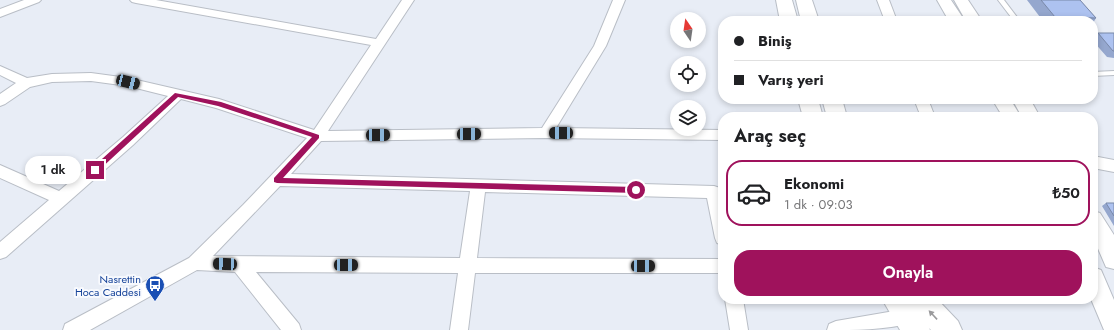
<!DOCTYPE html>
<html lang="tr">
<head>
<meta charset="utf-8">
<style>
	:root { --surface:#fff; --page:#f2f2f2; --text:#202124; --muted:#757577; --line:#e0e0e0; --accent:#9f125c }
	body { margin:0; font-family:Jost,sans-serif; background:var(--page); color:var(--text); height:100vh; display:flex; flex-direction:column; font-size:15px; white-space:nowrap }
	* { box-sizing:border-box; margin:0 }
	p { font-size:13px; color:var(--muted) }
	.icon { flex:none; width:22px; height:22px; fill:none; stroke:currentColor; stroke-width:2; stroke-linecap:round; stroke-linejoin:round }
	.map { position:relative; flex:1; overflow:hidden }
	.side { position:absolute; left:718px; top:112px; width:380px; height:192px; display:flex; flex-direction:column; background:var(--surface); border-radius:16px; box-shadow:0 2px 6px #0003 }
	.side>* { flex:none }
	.top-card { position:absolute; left:718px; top:16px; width:380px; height:88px; border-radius:16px; box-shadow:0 2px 6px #0003; display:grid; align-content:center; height:88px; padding:0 16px; background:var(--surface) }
	.needle { width:26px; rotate:347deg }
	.fabs { position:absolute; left:670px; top:12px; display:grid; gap:8px }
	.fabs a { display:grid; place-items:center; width:36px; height:36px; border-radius:50%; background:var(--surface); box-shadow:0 2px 6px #0003; font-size:20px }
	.end { position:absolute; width:18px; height:18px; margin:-9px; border:5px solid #9f125c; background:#fff; box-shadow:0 0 0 2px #fff }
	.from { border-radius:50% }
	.bubble { position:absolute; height:28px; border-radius:14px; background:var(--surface); box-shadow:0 2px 6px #0003; font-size:13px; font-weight:600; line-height:28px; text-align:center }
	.car { position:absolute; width:12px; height:24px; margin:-12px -6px; border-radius:5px; box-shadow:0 0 3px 1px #0007; background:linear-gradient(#222 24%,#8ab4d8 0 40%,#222 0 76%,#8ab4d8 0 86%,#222 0) }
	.top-card b { display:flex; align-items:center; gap:14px; height:38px; font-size:15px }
	.top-card b+b { border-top:1px solid var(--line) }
	.top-card i { width:10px; height:10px; background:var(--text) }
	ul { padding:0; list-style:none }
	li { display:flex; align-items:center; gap:12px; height:66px; margin:0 8px 6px; padding:0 8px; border:2px solid var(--line); border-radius:16px }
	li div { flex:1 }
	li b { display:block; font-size:15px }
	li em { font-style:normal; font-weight:600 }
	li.active { border-color:var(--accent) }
	li>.icon { width:36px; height:36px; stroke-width:1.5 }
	h2 { padding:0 16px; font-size:18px; line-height:48px }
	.action { display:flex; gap:8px; margin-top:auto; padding:8px 16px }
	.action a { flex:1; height:46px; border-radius:16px; background:var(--accent); color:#fff; font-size:16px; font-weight:600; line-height:46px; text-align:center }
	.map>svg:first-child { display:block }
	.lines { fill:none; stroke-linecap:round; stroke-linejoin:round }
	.service-casing { stroke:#b9bec6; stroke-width:2 }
	.minor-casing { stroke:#b9bec6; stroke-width:2 }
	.tertiary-casing { stroke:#b9bec6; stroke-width:2 }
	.primary-casing { stroke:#b9bec6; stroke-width:2 }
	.service { fill:#fff; fill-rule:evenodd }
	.minor { fill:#fff; fill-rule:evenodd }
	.tertiary { fill:#fff; fill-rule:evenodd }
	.primary { fill:#fff; fill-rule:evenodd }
	.wall { fill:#95a7ce }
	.building { fill:#adc2f0; stroke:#7988a8 }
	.oneway { fill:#9a9a9c }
	.route { fill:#9f125c }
	.labels { text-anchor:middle; stroke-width:4; stroke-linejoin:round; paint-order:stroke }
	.transit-label { font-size:11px; fill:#164399; stroke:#f8fafe; text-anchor:end }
</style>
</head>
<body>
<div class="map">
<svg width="1114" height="330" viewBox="0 0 1114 330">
	<rect width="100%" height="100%" fill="#e8edf6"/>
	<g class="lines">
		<defs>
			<path id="service" d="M998,0H1004L1020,21H1014Z
				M1114,71V75L1093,76V72Z"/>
			<path id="minor" d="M24,0H41L39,2L0,17V9Z
				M130,0H156L376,39L402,0H414L328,131L542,128L594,46L613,0H625L606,46L556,128L723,130V140L546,138L321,141L291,174L714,186L720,188L723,198V245L717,243L715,238L707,198L485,192L477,258L723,259V273H475L468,330H450L458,273L256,272L299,324L301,330H281L235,272L197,270L90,330H63L65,324L189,258L243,205L307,138L216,108L181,99L133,145L6,257L0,259V242L49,200L0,178V165L59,191L123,137L168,96L128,86L91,81L52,82L30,87L5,104L0,106V94L16,83L0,75V66L27,78L52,74L91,73L128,78L219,99L314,130L371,45L136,3L132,2ZM280,186L470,191L460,258L213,256Z
				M877,0H889L897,21H885Z
				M914,99H928L935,117H921Z
				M1093,156L1114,160V172L1093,168Z
				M725,299H743L748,330H730Z
				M906,309L912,311L915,317L912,323C885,330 855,330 827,330L829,324L836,321Z"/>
			<path id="tertiary" d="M937,0H951L965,21H949Z
				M954,0H968L982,21H966Z
				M992,99H1010L1021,117H1003Z
				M1012,99H1030L1040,117H1022Z
				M1093,211L1100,213L1114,235V269L1106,267L1093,237Z
				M1093,267L1101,270L1114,300V330H1104L1091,299H1093Z"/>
			<path id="primary" d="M776,0H792L798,21H780Z
				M796,0H812L819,21H801Z
				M798,99H818L823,117H803Z
				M822,99H842L847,117H827Z
				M882,299H937L958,321L962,330H931L929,328L930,330H900Z"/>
		</defs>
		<use href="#service" class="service-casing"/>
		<use href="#minor" class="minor-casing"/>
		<use href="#tertiary" class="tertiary-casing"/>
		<use href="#primary" class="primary-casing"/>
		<use href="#service" class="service"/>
		<use href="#minor" class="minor"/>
		<use href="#tertiary" class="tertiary"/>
		<use href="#primary" class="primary"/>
	</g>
	<path class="wall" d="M1027,0H1080L1096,18L1093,23V21H1043Z
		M1098,33H1114V58L1107,57L1093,41V38Z
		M1106,203H1114V226L1102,206Z"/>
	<path class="building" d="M1041,0H1080L1096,18L1055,17Z
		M1098,33H1114V51H1113Z
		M1106,203H1114V216Z"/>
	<defs><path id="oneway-solid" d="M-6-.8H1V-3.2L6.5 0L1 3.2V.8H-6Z"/></defs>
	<use class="oneway" href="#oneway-solid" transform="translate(933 315) rotate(-133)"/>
	<path class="route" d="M175,93L221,102L319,135V138L283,178L636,187L639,190L636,193L277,183L274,182V178L312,137L218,106L178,97L97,172H92V168Z"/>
	<defs>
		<symbol id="bus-pin" viewBox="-11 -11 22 30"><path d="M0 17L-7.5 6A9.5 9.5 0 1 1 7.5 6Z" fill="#1a4fb4" stroke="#f8fafe"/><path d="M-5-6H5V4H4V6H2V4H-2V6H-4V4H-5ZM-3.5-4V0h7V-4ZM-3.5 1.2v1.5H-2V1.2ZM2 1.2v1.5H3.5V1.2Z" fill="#fff"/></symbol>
	</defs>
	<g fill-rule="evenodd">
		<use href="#bus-pin" x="144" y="274" width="22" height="30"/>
	</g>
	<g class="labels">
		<g class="transit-label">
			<text x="141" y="283">Nasrettin<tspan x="141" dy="13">Hoca Caddesi</tspan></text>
		</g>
	</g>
</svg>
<div class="fabs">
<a><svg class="needle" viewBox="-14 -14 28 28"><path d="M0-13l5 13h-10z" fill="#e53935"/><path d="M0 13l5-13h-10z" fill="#757577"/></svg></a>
<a><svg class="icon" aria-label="locate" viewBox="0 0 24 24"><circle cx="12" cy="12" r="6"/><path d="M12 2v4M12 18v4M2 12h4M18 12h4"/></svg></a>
<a><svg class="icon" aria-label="layers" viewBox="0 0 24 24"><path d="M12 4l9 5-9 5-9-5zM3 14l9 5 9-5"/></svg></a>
</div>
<i class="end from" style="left:636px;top:190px"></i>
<i class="end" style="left:95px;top:170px"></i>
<div class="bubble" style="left:25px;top:156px;width:56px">1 dk</div>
<i class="car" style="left:128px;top:82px;rotate:104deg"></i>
<i class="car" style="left:561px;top:133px;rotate:270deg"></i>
<i class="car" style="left:469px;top:134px;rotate:89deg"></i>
<i class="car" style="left:378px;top:135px;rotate:89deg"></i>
<i class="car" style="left:225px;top:264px;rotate:272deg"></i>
<i class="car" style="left:346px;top:265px;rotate:90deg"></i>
<i class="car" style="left:643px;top:266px;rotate:90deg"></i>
<div class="top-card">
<b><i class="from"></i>Biniş</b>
<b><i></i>Varış yeri</b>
</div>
<section class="side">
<h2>Araç seç</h2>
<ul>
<li class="active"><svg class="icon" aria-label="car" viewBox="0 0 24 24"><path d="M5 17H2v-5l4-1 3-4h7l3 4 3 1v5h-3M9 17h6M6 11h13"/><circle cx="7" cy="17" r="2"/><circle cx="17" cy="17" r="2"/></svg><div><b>Ekonomi</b><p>1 dk · 09:03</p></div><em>₺50</em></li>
</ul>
<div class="action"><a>Onayla</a></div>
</section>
</div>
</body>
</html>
